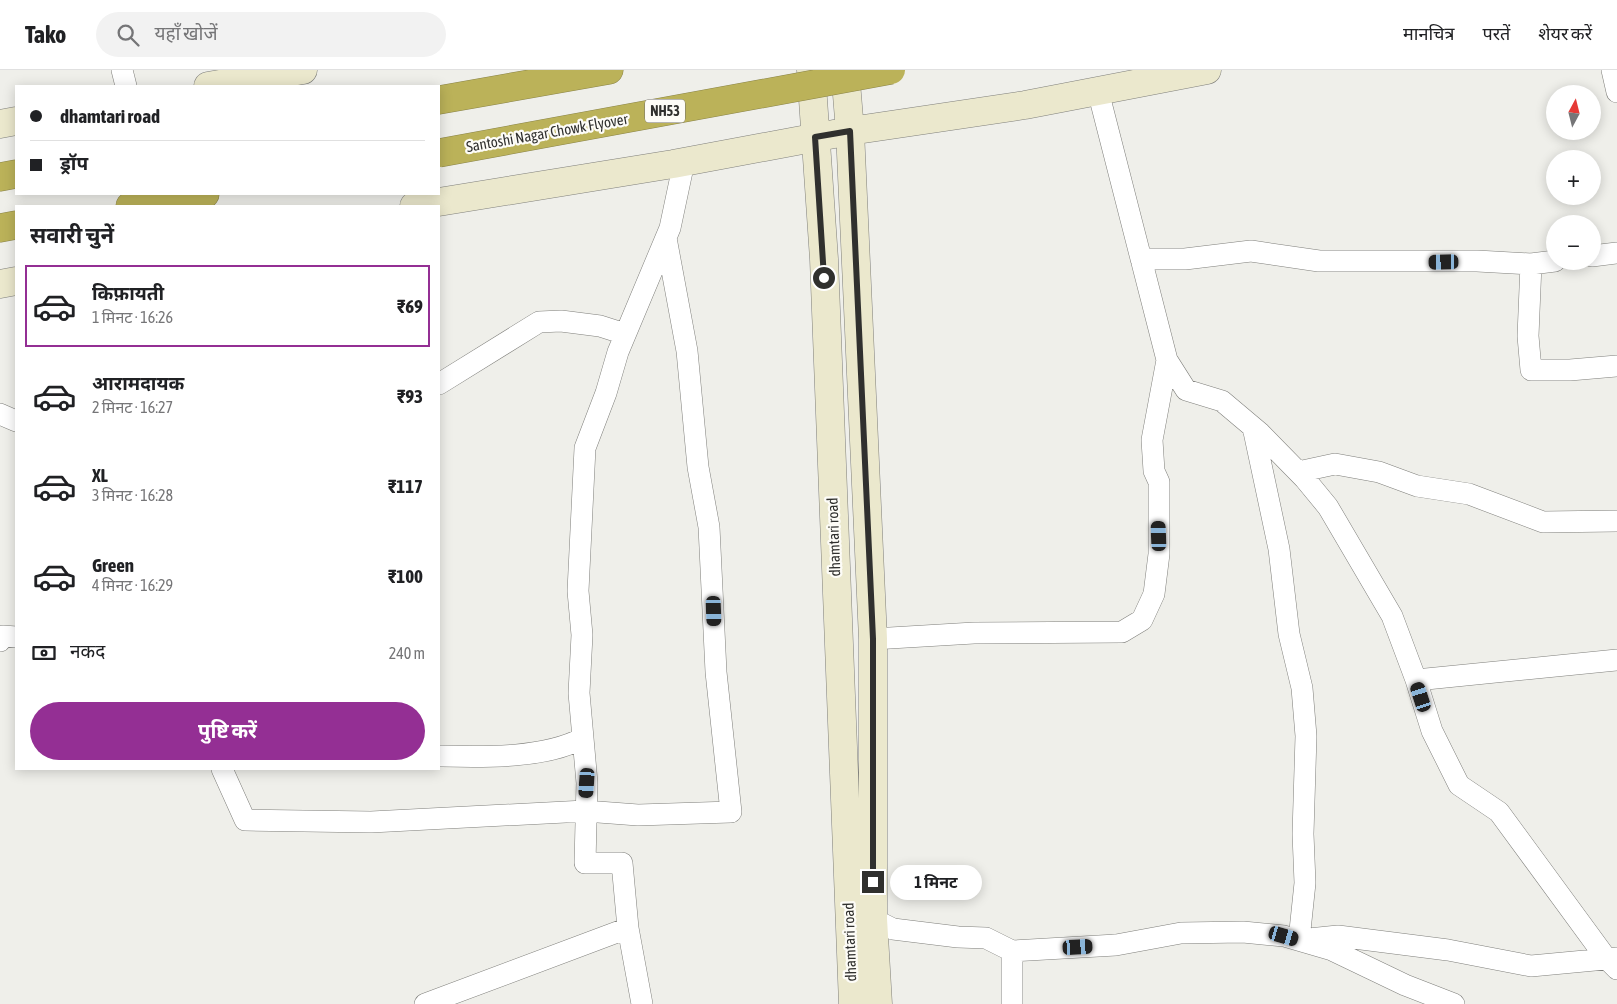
<!DOCTYPE html>
<html lang="hi">
<head>
<meta charset="utf-8">
<style>
	:root { --surface:#fff; --page:#f2f2f2; --text:#202124; --muted:#757577; --line:#e0e0e0; --accent:#942f94 }
	body { margin:0; font-family:"Asap Condensed","Noto Sans Devanagari",sans-serif; background:var(--page); color:var(--text); height:100vh; display:flex; flex-direction:column; font-size:19px; white-space:nowrap }
	* { box-sizing:border-box; margin:0 }
	p { font-size:16px; color:var(--muted) }
	.icon { flex:none; width:28px; height:28px; fill:none; stroke:currentColor; stroke-width:2; stroke-linecap:round; stroke-linejoin:round }
	.map { position:relative; flex:1; overflow:hidden }
	.sheet { position:absolute; left:15px; top:135px; width:425px; height:565px; display:flex; flex-direction:column; background:var(--surface); border-radius:0px; box-shadow:0 2px 12px #0003 }
	.sheet>* { flex:none }
	.banner { position:absolute; left:15px; top:15px; width:425px; height:110px; border-radius:0px; box-shadow:0 2px 12px #0003; display:grid; align-content:center; height:110px; padding:0 15px; background:var(--surface) }
	.needle { width:32px; rotate:7deg }
	.fabs { position:absolute; left:1546px; top:15px; display:grid; gap:10px }
	.fabs a { display:grid; place-items:center; width:55px; height:55px; border-radius:50%; background:var(--surface); box-shadow:0 2px 12px #0003; font-size:25px }
	.end { position:absolute; width:22px; height:22px; margin:-11px; border:6px solid #30302e; background:#fff; box-shadow:0 0 0 2px #fff }
	.from { border-radius:50% }
	.bubble { position:absolute; height:35px; border-radius:18px; background:var(--surface); box-shadow:0 2px 12px #0003; font-size:16px; font-weight:700; line-height:35px; text-align:center }
	.car { position:absolute; width:15px; height:30px; margin:-15px -8px; border-radius:6px; box-shadow:0 0 4px 1px #0007; background:linear-gradient(#222 24%,#8ab4d8 0 40%,#222 0 76%,#8ab4d8 0 86%,#222 0) }
	.banner b { display:flex; align-items:center; gap:18px; height:48px; font-size:19px }
	.banner b+b { border-top:1px solid var(--line) }
	.banner i { width:12px; height:12px; background:var(--text) }
	ul { padding:0; list-style:none }
	li { display:flex; align-items:center; gap:15px; height:82px; margin:0 10px 8px; padding:0 5px; border:2px solid transparent; border-radius:0px }
	li div { flex:1 }
	li b { display:block; font-size:19px }
	li em { font-style:normal; font-weight:700 }
	li.active { border-color:var(--accent) }
	li>.icon { width:45px; height:45px; stroke-width:1.5 }
	h2 { padding:0 15px; font-size:22px; line-height:60px }
	.pay { display:flex; align-items:center; gap:12px; height:55px; padding:0 15px; font-size:19px }
	.pay p { margin-inline-start:auto }
	.action { display:flex; gap:10px; margin-top:auto; padding:10px 15px }
	.action a { flex:1; height:58px; border-radius:30px; background:var(--accent); color:#fff; font-size:20px; font-weight:700; line-height:58px; text-align:center }
	header { display:flex; align-items:center; gap:30px; box-sizing:border-box; height:70px; padding:0 25px; background:var(--surface); border-bottom:1px solid var(--line) }
	header strong { font-size:24px }
	nav { display:flex; gap:28px; margin-inline-start:auto; font-size:18px }
	.search { width:350px; height:45px; background:var(--page); display:flex; align-items:center; gap:12px; box-sizing:border-box; padding:0 18px; border-radius:28px; color:var(--muted); font-size:19px }
	.map>svg:first-child { display:block }
	.lines { fill:none; stroke-linecap:round; stroke-linejoin:round }
	.street-casing { stroke:#7f7f7b; stroke-width:22 }
	.secondary-casing { stroke:#7f7f7b; stroke-width:29 }
	.highway-casing { stroke:#8a844a; stroke-width:29 }
	.street { stroke:#fff; stroke-width:21 }
	.secondary { stroke:#ebe8cd; stroke-width:28 }
	.highway { stroke:#bbb259; stroke-width:28 }
	.highway-bridge-casing { stroke:#8a844a; stroke-width:29; stroke-linecap:butt }
	.highway-bridge { stroke:#bbb259; stroke-width:28 }
	.route { stroke:#30302e; stroke-width:6 }
	.labels { text-anchor:middle; stroke-width:4.5; stroke-linejoin:round; paint-order:stroke }
	.shield { fill:#fdfcf7; stroke:#6e6d6a; stroke-width:1 }
	.shield-label { font-size:14px; font-weight:bold; fill:#30302e }
	.street-label { font-size:15px; fill:#30302e; stroke:#fdfcf7 }
</style>
</head>
<body>
<header>
<strong>Tako</strong>
<div class="search"><svg class="icon" aria-label="search" viewBox="0 0 24 24"><circle cx="10" cy="10" r="6"/><path d="M15 15l6 6"/></svg>यहाँ खोजें</div>
<nav><a>मानचित्र</a><a>परतें</a><a>शेयर करें</a></nav>
</header>
<div class="map">
<svg width="1617" height="934" viewBox="0 0 1617 934">
	<rect width="100%" height="100%" fill="#efefea"/>
	<g class="lines">
		<defs>
			<path id="street" d="M122,0L126,16
				M1612,0L1617,22
				M1098,21L1167,290L1186,320L1222,331L1260,363L1305,409L1328,437L1392,546L1416,610L1432,661L1459,715L1499,742L1606,888L1617,899
				M1592,186L1617,183
				M1141,189H1185L1251,181L1319,191H1477L1531,194L1555,191
				M1531,194L1528,266L1531,300H1570L1617,296
				M439,314L539,252L561,251L600,256L625,264
				M0,344L16,351
				M1253,357L1279,479L1289,564L1302,618L1306,666L1303,764L1305,813L1299,870L1338,866L1448,880L1531,896L1617,888
				M1298,402L1335,394L1379,402L1417,416L1469,424L1543,452L1617,451
				M873,569L974,563L1122,562L1142,550L1154,524L1159,484V412L1154,401L1152,370L1167,290
				M0,571L3,566L16,567
				M1416,610L1617,590
				M439,686C482,687 544,689 583,668
				M222,699L245,750L371,752L585,741L638,745L731,742L716,602L709,457L698,397L687,281L666,168
				M873,849L893,859L958,867L986,868L1012,881L1116,875L1181,863L1243,862L1284,866L1332,880L1405,915L1454,934
				M425,934L628,858
				M642,934L628,858L622,793H585L587,713L579,623L582,565L578,521L585,378L606,323L618,282L670,158L684,92
				M1012,934V881"/>
			<path id="secondary" d="M811,0L824,189L853,934
				M845,0L850,61L873,569V849L878,934
				M208,16L303,0
				M0,54L16,51
				M414,136L673,94L850,61L1025,35L1207,0
				M0,214L16,211"/>
			<path id="highway" d="M439,30L609,0
				M0,107L16,104
				M130,136L205,124
				M0,158L16,155"/>
		</defs>
		<use href="#street" class="street-casing"/>
		<use href="#secondary" class="secondary-casing"/>
		<use href="#highway" class="highway-casing"/>
		<use href="#street" class="street"/>
		<use href="#secondary" class="secondary"/>
		<use href="#highway" class="highway"/>
		<defs>
			<path id="highway-bridge" d="M439,83L891,0"/>
		</defs>
		<use href="#highway-bridge" class="highway-bridge-casing"/>
		<use href="#highway-bridge" class="highway-bridge"/>
	</g>
	<g class="lines">
		<path class="route" d="M824,208L815,67L850,61L873,569V812"/>
	</g>
	<g class="labels">
		<rect class="shield" x="645" y="29.5" width="40" height="23" rx="4"/>
		<g class="shield-label">
			<text x="665" y="46">NH53</text>
		</g>
		<g class="street-label">
			<text transform="translate(547 63) rotate(-10)" y="5">Santoshi Nagar Chowk Flyover</text>
			<text transform="translate(834 467) rotate(-92)" y="5">dhamtari road</text>
			<text transform="translate(850 872) rotate(-92)" y="5">dhamtari road</text>
		</g>
	</g>
</svg>
<div class="fabs">
<a><svg class="needle" viewBox="-14 -14 28 28"><path d="M0-13l5 13h-10z" fill="#e53935"/><path d="M0 13l5-13h-10z" fill="#757577"/></svg></a>
<a>+</a>
<a>−</a>
</div>
<i class="end from" style="left:824px;top:208px"></i>
<i class="end" style="left:873px;top:812px"></i>
<div class="bubble" style="left:890px;top:795px;width:92px">1 मिनट</div>
<i class="car" style="left:1444px;top:192px;rotate:269deg"></i>
<i class="car" style="left:1159px;top:466px;rotate:358deg"></i>
<i class="car" style="left:714px;top:541px;rotate:178deg"></i>
<i class="car" style="left:1421px;top:627px;rotate:342deg"></i>
<i class="car" style="left:587px;top:713px;rotate:184deg"></i>
<i class="car" style="left:1284px;top:866px;rotate:106deg"></i>
<i class="car" style="left:1078px;top:877px;rotate:87deg"></i>
<div class="banner">
<b><i class="from"></i>dhamtari road</b>
<b><i></i>ड्रॉप</b>
</div>
<section class="sheet">
<h2>सवारी चुनें</h2>
<ul>
<li class="active"><svg class="icon" aria-label="car" viewBox="0 0 24 24"><path d="M5 17H2v-5l4-1 3-4h7l3 4 3 1v5h-3M9 17h6M6 11h13"/><circle cx="7" cy="17" r="2"/><circle cx="17" cy="17" r="2"/></svg><div><b>किफ़ायती</b><p>1 मिनट · 16:26</p></div><em>₹69</em></li>
<li><svg class="icon" aria-label="car" viewBox="0 0 24 24"><path d="M5 17H2v-5l4-1 3-4h7l3 4 3 1v5h-3M9 17h6M6 11h13"/><circle cx="7" cy="17" r="2"/><circle cx="17" cy="17" r="2"/></svg><div><b>आरामदायक</b><p>2 मिनट · 16:27</p></div><em>₹93</em></li>
<li><svg class="icon" aria-label="car" viewBox="0 0 24 24"><path d="M5 17H2v-5l4-1 3-4h7l3 4 3 1v5h-3M9 17h6M6 11h13"/><circle cx="7" cy="17" r="2"/><circle cx="17" cy="17" r="2"/></svg><div><b>XL</b><p>3 मिनट · 16:28</p></div><em>₹117</em></li>
<li><svg class="icon" aria-label="car" viewBox="0 0 24 24"><path d="M5 17H2v-5l4-1 3-4h7l3 4 3 1v5h-3M9 17h6M6 11h13"/><circle cx="7" cy="17" r="2"/><circle cx="17" cy="17" r="2"/></svg><div><b>Green</b><p>4 मिनट · 16:29</p></div><em>₹100</em></li>
</ul>
<div class="pay"><svg class="icon" aria-label="cash" viewBox="0 0 24 24"><path d="M3 7h18v10H3z"/><circle cx="12" cy="12" r="2"/></svg>नकद<p>240 m</p></div>
<div class="action"><a>पुष्टि करें</a></div>
</section>
</div>
</body>
</html>
